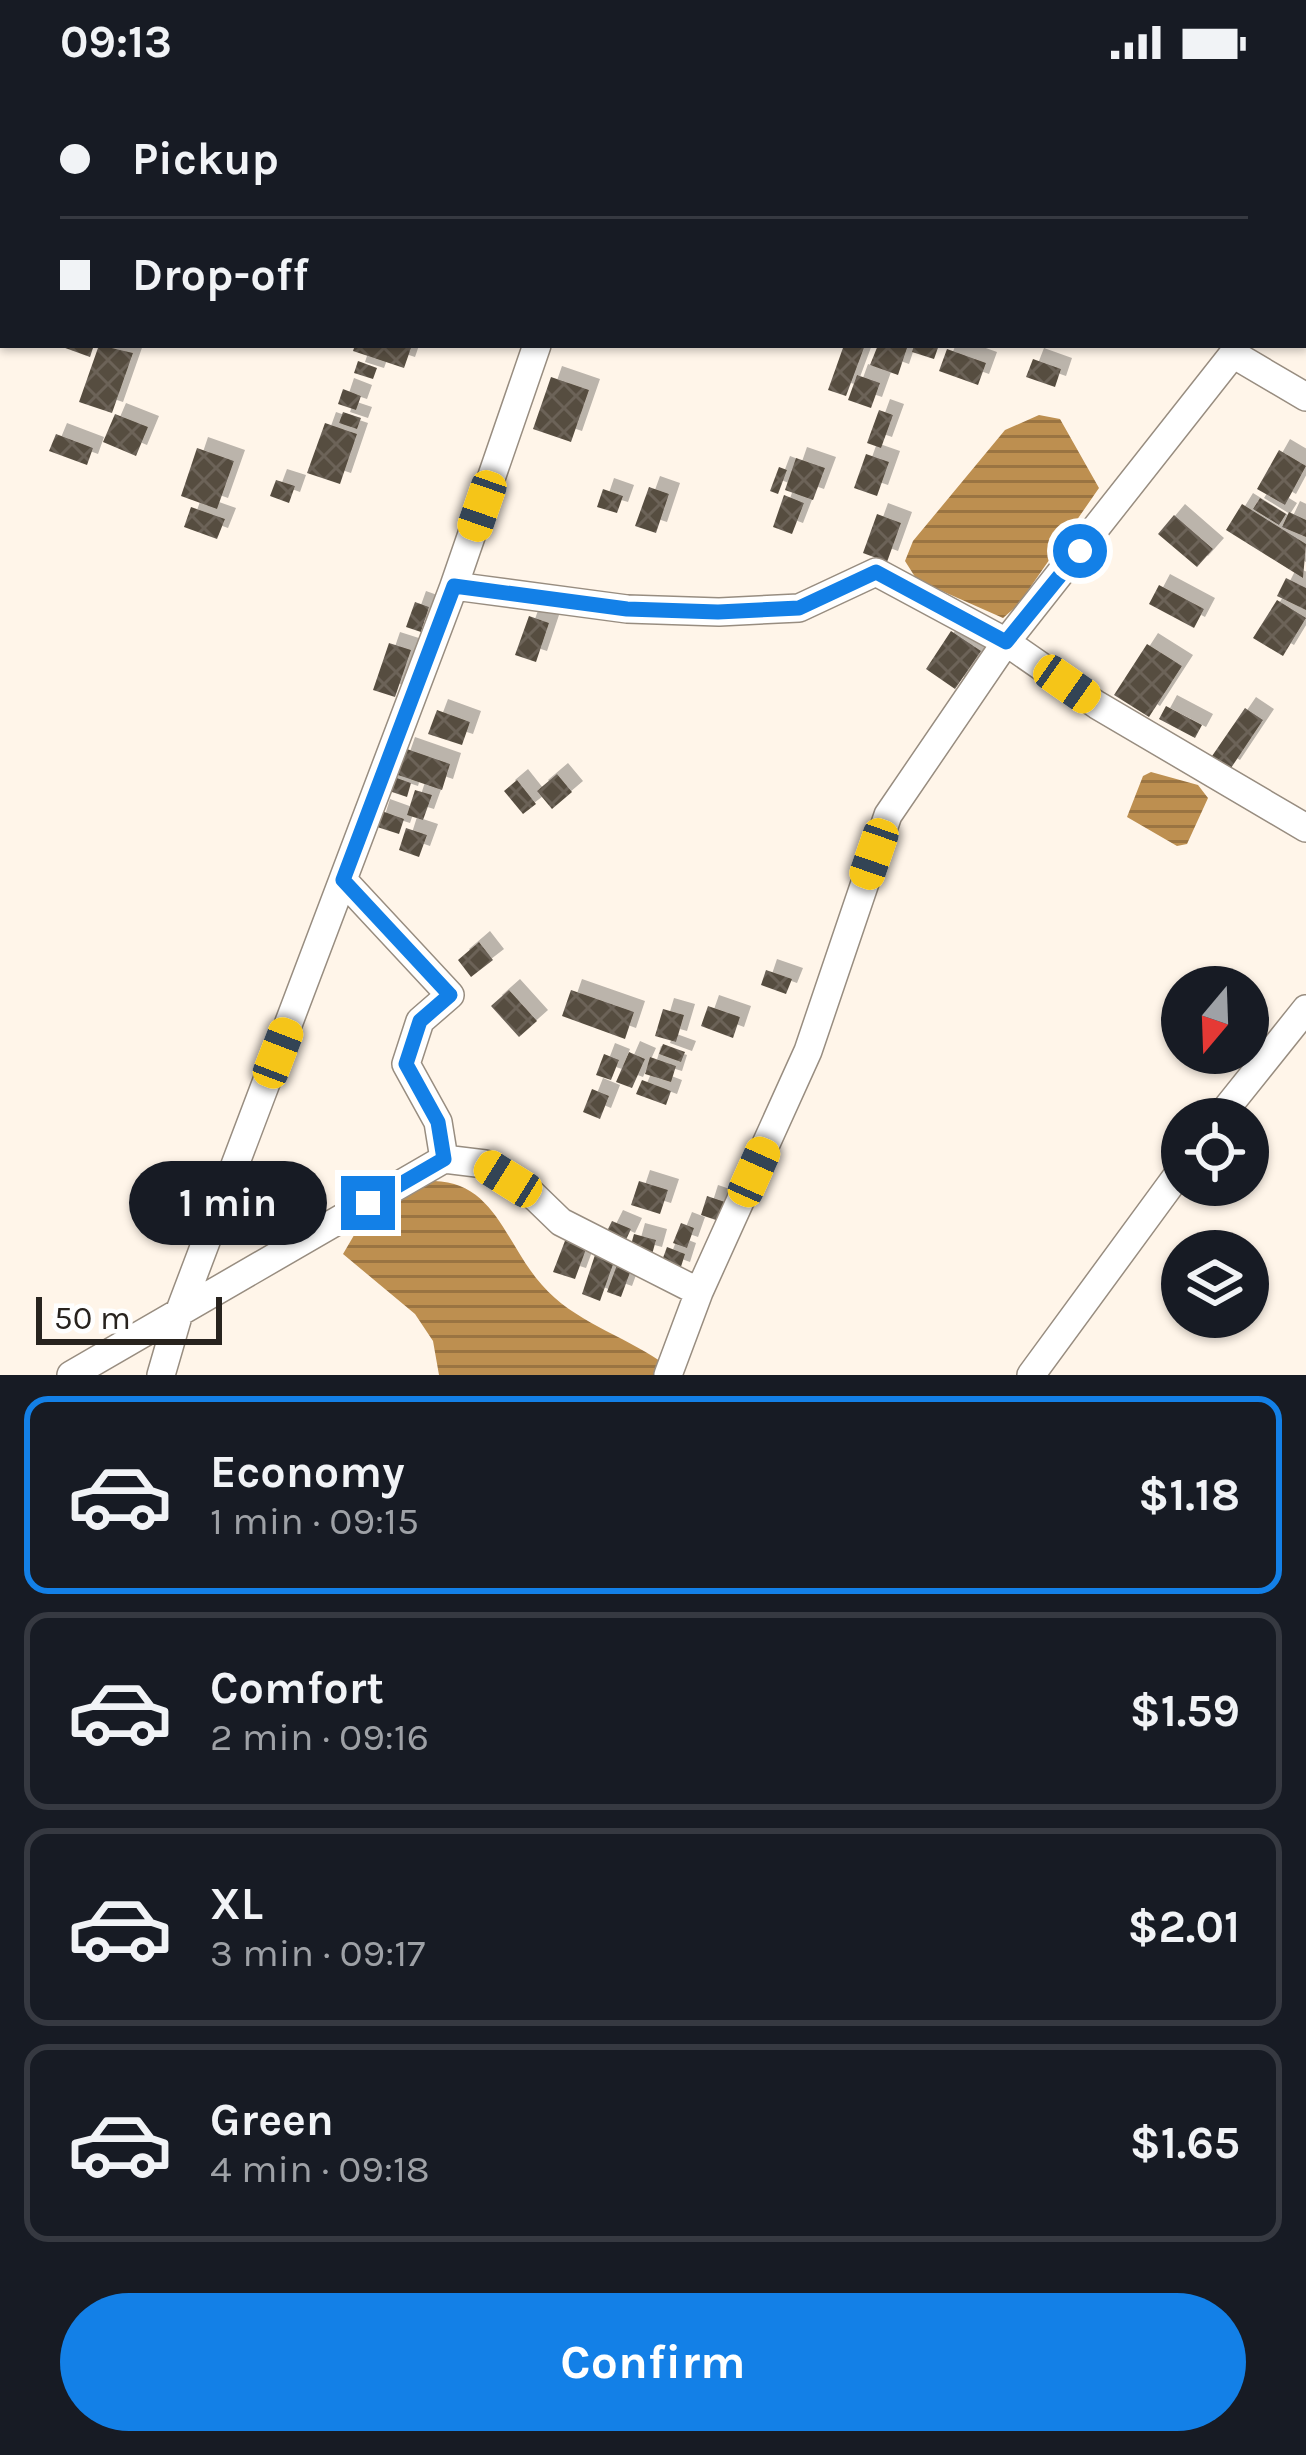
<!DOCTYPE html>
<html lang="en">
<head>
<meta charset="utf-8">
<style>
	:root { --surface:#171b24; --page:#20242c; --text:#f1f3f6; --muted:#9ea1a6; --line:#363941; --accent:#1380e7 }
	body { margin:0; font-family:Karla,sans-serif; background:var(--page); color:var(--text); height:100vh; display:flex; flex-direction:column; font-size:45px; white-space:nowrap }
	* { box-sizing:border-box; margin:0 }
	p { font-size:39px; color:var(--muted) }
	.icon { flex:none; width:66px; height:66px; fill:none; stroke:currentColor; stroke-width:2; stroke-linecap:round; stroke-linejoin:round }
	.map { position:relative; height:1291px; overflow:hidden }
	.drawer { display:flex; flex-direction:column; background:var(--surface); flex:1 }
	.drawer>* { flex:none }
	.banner { position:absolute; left:0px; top:0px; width:1308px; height:264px; box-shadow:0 3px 9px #0004; display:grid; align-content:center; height:264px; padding:0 60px; background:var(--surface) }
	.needle { width:78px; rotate:199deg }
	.tools { position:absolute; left:1161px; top:882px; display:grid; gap:24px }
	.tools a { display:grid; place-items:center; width:108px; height:108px; border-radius:50%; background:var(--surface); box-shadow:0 3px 9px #0004; font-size:60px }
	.scale { position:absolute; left:36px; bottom:30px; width:186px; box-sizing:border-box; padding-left:12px; border:6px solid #28231e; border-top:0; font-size:33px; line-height:42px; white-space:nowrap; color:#28231e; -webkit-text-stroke:9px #fff; paint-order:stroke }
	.end { position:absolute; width:54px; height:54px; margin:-27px; border:15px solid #1380e7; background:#fff; box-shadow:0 0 0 6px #fff }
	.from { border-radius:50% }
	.bubble { position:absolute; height:84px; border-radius:42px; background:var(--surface); box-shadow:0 3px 9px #0004; font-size:39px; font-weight:700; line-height:84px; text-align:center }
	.car { position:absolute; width:36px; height:72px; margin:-36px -18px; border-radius:15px; box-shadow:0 0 9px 3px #0007; background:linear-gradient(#f5c518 24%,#345 0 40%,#f5c518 0 76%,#345 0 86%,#f5c518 0) }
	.banner b { display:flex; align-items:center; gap:42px; height:114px; font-size:45px }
	.banner b+b { border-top:3px solid var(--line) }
	.banner i { width:30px; height:30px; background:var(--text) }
	ul { padding:21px 0 0; list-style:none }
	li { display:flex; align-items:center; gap:36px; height:198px; margin:0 24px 18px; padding:0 36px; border:6px solid var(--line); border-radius:24px }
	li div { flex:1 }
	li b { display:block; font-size:45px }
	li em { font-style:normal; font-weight:700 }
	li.on { border-color:var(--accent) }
	li>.icon { width:108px; height:108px; stroke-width:1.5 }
	.action { display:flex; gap:24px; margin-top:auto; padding:24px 60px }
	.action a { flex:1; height:138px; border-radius:72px; background:var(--accent); color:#fff; font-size:48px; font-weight:700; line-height:138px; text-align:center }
	.status { display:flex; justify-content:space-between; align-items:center; height:84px; padding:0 60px; background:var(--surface); direction:ltr }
	.status svg { height:33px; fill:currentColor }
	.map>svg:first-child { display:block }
	.water { fill:url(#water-rules) }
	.building { fill:url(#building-cross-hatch); filter:url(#shadow) }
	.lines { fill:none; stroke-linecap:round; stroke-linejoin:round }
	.minor-casing { stroke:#988d80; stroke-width:30 }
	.minor { stroke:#fff; stroke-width:27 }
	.route { stroke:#1380e7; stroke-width:15 }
</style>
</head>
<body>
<div class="status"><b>09:13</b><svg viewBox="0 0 49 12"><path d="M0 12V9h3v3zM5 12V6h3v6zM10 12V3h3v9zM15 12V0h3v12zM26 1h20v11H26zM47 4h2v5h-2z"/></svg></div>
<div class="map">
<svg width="1306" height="1291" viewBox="0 0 1306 1291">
	<defs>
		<pattern id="water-rules" width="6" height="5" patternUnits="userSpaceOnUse" patternTransform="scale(3)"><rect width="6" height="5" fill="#bd8f50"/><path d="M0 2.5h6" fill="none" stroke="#9a7442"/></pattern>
		<pattern id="building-cross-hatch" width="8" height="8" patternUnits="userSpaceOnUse" patternTransform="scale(3)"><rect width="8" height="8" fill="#574d40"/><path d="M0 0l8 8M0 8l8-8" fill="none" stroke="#6c6359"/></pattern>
		<filter id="shadow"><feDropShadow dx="11" dy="-11" stdDeviation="0" flood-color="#0004"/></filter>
	</defs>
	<rect width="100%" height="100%" fill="#fff5e9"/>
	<path class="water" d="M1039,331L1060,335L1099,404L1018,521L1003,534L917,496L905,477L913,457L1005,346Z
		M1151,688L1198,701L1208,714L1187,760L1177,762L1127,733L1143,692Z
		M434,1097C495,1098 506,1161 542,1201C573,1237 622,1251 660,1277L655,1291H439L433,1257L415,1230L343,1170L360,1141Z"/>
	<path class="building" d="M57,261H94L90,273Z
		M99,261L133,269L112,329L79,318Z
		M355,261H412L404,284L353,267Z
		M844,261H865L846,312L828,306Z
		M878,261H908L898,291L870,281Z
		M914,261H939L934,275L912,268Z
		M947,265L986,279L978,301L939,287Z
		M1033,275L1061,285L1055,303L1026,293Z
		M358,277L377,284L373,295L354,289Z
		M857,291L880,299L871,324L848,316Z
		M551,293L589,306L571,358L533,345Z
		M343,305L361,312L356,326L338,320Z
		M879,326L893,331L881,364L867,359Z
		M343,328L361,334L357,345L339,339Z
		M115,330L148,343L136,372L103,358Z
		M325,339L357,350L340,400L307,389Z
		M56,350L93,364L87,381L49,367Z
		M197,364L234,377L217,425L181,412Z
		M1279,366L1306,382L1285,421L1257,405Z
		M866,370L889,378L877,412L854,404Z
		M796,374L825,384L813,416L785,406Z
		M779,383L787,386L778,410L770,407Z
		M276,396L295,402L289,419L270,412Z
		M649,403L669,410L656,449L635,442Z
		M603,405L623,412L617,429L597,423Z
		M784,411L804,419L792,450L773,443Z
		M1260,414L1286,430L1279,441L1253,425Z
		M1242,420L1306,460L1303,494L1226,446Z
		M191,423L225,435L217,455L184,443Z
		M1289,428L1306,436V453L1282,443Z
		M877,430L901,439L887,478L863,469Z
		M1174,431L1213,465L1197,483L1158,450Z
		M1286,494L1306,504V526L1277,512Z
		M1159,501L1204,525L1194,544L1149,520Z
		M1277,516L1306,534L1283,572L1253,554Z
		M415,518L429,523L421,548L406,543Z
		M529,532L549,539L536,578L515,571Z
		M951,547L981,567L955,605L926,585Z
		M389,559L411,566L395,613L373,606Z
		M1147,560L1182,582L1149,633L1114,611Z
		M1166,622L1202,641L1195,654L1159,635Z
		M1245,624L1263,636L1229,687L1210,675Z
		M437,626L470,638L462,661L428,650Z
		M404,664L450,680L442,706L395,690Z
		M557,690L572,708L552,725L537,707Z
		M388,691L411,699L407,713L383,705Z
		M517,696L536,720L523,730L504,707Z
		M415,706L432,711L423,736L407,731Z
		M379,726L404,735L399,750L374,742Z
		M406,744L427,751L419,773L399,766Z
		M479,858L493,876L471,893L458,876Z
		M766,886L792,895L786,910L761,901Z
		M509,906L537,937L519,953L491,922Z
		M571,906L634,928L625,955L562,932Z
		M708,922L740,933L733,954L701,942Z
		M663,925L684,931L676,958L655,952Z
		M663,960L685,968L681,978L659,970Z
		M629,968L645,975L632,1004L616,998Z
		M604,970L619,976L611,996L596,991Z
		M650,973L676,982L671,998L645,990Z
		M642,996L671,1007L666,1021L636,1010Z
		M592,1005L609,1012L600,1035L583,1028Z
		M639,1097L668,1106L660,1130L631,1121Z
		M707,1112L728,1119L722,1138L701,1131Z
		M612,1137L631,1145L624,1160L605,1151Z
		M681,1139L694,1144L687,1164L673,1159Z
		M568,1149L589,1157L575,1195L553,1188Z
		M634,1150L656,1156L651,1174L629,1168Z
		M667,1163L685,1170L679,1189L660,1182Z
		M597,1165L616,1172L600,1217L582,1210Z
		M618,1178L632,1183L621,1213L607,1208Z"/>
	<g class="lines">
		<defs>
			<path id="minor" d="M668,3L669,0
				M454,502L627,525L719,528L799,524L876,488L1006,558L1097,621L1306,744
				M1218,1035L1306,925
				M444,1075L485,1080L531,1109L561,1138L699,1208
				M71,1291L444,1075L438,1038L406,980L420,937L450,911L343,796
				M161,1291L179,1229L454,502L537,261
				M668,1291L699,1208L808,967L888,731L1006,558L1233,270L1306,313
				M1031,1291L1182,1085"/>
		</defs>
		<use href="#minor" class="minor-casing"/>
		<use href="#minor" class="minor"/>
	</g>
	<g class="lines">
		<path class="route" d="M368,1119L444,1075L438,1038L406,980L420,937L450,911L343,796L454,502L627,525L718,528L799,524L876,488L1006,558L1080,467"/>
	</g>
</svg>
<div class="tools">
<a><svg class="needle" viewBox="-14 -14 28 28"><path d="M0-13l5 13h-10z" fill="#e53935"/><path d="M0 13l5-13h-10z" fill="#9ea1a6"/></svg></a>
<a><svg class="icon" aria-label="locate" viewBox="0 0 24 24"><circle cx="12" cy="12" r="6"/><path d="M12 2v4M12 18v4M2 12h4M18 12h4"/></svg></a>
<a><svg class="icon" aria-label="layers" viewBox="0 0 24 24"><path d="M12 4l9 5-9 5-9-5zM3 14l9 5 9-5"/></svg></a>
</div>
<div class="scale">50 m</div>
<i class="end from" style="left:1080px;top:467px"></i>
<i class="end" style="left:368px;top:1119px"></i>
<div class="bubble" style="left:129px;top:1077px;width:198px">1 min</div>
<i class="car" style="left:482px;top:422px;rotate:199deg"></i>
<i class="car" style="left:1067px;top:600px;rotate:125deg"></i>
<i class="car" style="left:874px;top:770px;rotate:199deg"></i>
<i class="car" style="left:278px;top:969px;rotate:21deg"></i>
<i class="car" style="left:754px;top:1088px;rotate:24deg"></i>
<i class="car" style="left:508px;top:1095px;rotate:302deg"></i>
<div class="banner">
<b><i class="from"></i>Pickup</b>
<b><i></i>Drop-off</b>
</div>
</div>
<section class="drawer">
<ul>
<li class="on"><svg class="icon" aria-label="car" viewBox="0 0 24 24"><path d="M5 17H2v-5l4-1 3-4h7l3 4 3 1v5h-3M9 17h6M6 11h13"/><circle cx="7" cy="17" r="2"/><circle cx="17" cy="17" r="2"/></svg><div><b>Economy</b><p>1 min · 09:15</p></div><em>$1.18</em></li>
<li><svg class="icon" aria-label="car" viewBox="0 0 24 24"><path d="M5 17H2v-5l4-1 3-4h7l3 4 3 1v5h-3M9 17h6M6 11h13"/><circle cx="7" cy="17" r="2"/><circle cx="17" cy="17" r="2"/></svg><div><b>Comfort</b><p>2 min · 09:16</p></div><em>$1.59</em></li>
<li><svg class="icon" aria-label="car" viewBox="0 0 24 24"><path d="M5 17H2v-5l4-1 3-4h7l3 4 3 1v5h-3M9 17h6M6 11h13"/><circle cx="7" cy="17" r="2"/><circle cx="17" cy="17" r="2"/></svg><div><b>XL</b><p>3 min · 09:17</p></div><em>$2.01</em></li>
<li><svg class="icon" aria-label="car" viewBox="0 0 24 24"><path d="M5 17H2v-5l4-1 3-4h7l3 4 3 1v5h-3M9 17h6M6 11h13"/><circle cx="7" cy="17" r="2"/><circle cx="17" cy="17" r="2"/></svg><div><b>Green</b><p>4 min · 09:18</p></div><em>$1.65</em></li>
</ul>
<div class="action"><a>Confirm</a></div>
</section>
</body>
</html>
